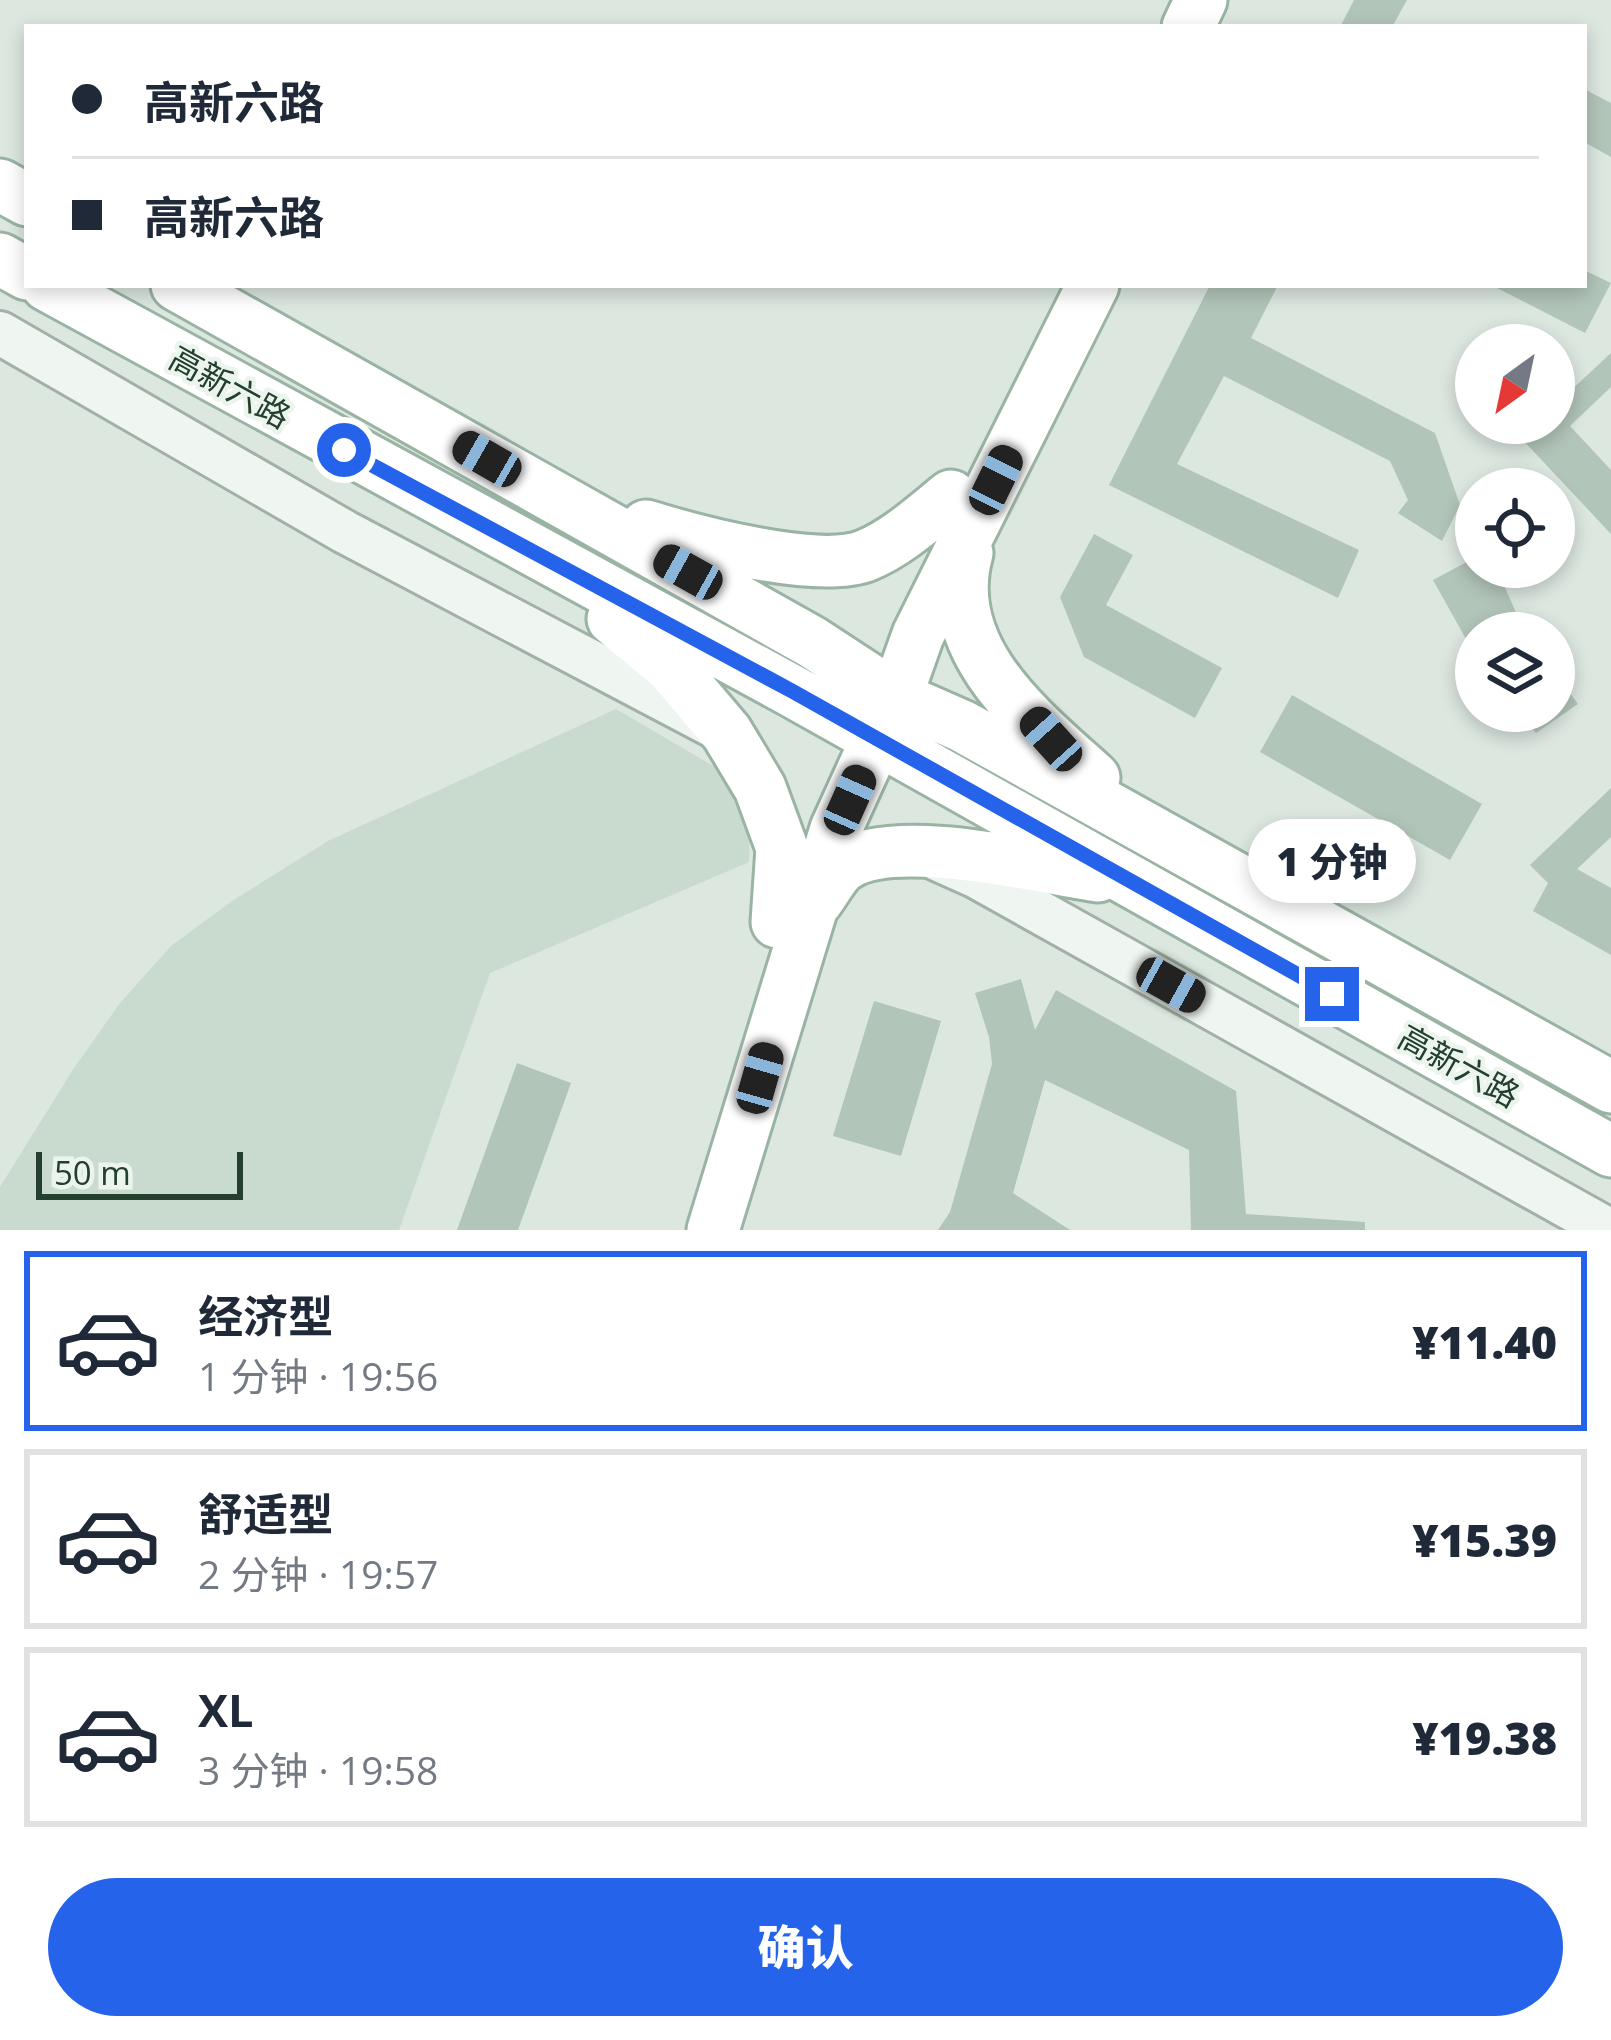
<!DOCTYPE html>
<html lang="zh">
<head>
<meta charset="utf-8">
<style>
	:root { --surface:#fff; --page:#f2f2f3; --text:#1f2937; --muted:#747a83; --line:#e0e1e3; --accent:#2563eb }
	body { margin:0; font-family:"Open Sans","Noto Sans SC",sans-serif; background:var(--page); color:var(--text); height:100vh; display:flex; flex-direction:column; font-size:45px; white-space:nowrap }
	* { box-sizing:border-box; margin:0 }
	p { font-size:39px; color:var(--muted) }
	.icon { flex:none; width:66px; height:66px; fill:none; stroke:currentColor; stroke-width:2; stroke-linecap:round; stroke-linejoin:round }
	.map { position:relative; height:1230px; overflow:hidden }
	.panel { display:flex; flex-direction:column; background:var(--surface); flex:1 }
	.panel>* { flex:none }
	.hud { position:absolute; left:24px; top:24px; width:1563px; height:264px; border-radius:0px; box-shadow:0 6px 18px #0003; display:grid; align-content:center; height:264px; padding:0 48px; background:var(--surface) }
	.needle { width:78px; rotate:213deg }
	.controls { position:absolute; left:1455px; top:324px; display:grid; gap:24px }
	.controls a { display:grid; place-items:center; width:120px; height:120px; border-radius:50%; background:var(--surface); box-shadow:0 6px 18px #0003; font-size:60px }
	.scale { position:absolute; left:36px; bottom:30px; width:207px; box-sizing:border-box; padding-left:12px; border:6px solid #243f2e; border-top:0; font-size:33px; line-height:42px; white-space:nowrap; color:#243f2e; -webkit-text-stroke:9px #ebf5ee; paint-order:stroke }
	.end { position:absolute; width:54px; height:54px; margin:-27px; border:15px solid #2563eb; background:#fff; box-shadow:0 0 0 6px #fff }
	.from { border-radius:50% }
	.bubble { position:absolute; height:84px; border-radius:42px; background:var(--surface); box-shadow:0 6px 18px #0003; font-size:39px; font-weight:800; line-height:84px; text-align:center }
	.car { position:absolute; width:36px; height:72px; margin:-36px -18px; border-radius:15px; box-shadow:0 0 9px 3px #0007; background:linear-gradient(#222 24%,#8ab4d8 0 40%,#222 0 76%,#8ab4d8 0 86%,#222 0) }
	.hud b { display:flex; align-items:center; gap:42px; height:114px; font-size:45px }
	.hud b+b { border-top:3px solid var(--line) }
	.hud i { width:30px; height:30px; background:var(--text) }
	ul { padding:21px 0 0; list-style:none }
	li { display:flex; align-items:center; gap:36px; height:180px; margin:0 24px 18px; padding:0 24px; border:6px solid var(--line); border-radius:0px }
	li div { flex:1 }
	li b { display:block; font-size:45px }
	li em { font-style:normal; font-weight:800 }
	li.on { border-color:var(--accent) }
	li>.icon { width:108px; height:108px; stroke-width:1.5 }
	.button { display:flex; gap:24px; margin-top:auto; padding:24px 48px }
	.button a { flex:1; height:138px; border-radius:72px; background:var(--accent); color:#fff; font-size:48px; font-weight:800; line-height:138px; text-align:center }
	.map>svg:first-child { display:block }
	.built { fill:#c9dacf }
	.building { fill:#b2c5b9 }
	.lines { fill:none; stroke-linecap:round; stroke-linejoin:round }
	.minor-casing { stroke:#a1b1a7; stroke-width:48 }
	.major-casing { stroke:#9ab4a3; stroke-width:57 }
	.minor { stroke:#eff6f1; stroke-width:42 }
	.major { stroke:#fff; stroke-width:51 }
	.route { stroke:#2563eb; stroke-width:15 }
	.labels { text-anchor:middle; stroke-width:9; stroke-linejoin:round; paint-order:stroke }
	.street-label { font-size:33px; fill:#243f2e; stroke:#ebf5ee }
</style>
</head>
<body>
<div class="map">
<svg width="1611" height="1230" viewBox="0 0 1611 1230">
	<rect width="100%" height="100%" fill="#dce7e0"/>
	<path class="built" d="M616,709L715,767L745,816L750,831L749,862L490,973L399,1230H0V1187L74,1068L120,1003L171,946L232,901L328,841Z"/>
	<path class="building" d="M1354,0H1407L1392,27H1340Z
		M1584,89L1611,103V157L1584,142Z
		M1584,270L1611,283L1585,333L1491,285H1584Z
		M1210,285H1278L1251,338L1435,433L1460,505L1442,541L1398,513L1408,500L1390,461L1224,376L1177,464L1359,550L1338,598L1109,485Z
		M1611,353V387L1570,426L1611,470V534L1520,437L1536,423H1554V406Z
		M1094,534L1133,555L1106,605L1222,668L1195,718L1084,657L1060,597Z
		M1476,557V567H1496L1525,633H1476V657L1433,580Z
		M1554,671L1578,704L1536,733L1518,711H1554Z
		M1292,695L1482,804L1450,860L1260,752Z
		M1611,788V837L1577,869L1611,888V955L1533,911L1548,883L1530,865Z
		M1021,979L1035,1030L1056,990L1236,1091L1246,1214L1365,1222V1230H1191L1189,1150L1045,1080L1013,1193L1070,1230H938L950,1212L992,1064L989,1037L975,993Z
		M874,1001L941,1021L901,1156L833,1136Z
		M517,1063L571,1083L518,1230H457Z"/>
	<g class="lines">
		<defs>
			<path id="minor" d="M0,333L345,532L719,729
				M937,859L975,876L1609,1230"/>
			<path id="major" d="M1188,27L1201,0
				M0,185L27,200
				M0,259L27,274
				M47,285L792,691L1611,1151
				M177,285L812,642L896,697L962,726L1611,1087
				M646,526C695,541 820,575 867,555C898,542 926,516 951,496
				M967,553C940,650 1030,720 1094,778
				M613,619L672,668L727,733L760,788L782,848L777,922
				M816,902C825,891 834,872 845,865C894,832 1039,867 1098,876
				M713,1230L836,829L896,697L918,635L1093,285"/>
		</defs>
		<use href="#minor" class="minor-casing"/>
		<use href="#major" class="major-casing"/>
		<use href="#minor" class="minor"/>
		<use href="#major" class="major"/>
	</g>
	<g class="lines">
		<path class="route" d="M344,450L792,691L1332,994"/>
	</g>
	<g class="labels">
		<g class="street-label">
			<text transform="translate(230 387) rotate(29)" y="12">高新六路</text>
			<text transform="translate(1459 1066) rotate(29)" y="12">高新六路</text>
		</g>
	</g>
</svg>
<div class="controls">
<a><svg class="needle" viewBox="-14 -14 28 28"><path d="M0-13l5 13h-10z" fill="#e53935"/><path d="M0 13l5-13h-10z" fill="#747a83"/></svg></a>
<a><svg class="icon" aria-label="locate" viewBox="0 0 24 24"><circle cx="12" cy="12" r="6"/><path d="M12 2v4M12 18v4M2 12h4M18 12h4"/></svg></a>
<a><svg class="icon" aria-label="layers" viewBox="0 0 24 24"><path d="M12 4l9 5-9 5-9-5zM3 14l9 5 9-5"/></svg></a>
</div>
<div class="scale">50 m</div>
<i class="end from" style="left:344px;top:450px"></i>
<i class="end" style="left:1332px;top:994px"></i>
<div class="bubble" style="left:1248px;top:819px;width:168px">1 分钟</div>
<i class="car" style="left:487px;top:459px;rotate:300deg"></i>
<i class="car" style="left:996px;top:480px;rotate:26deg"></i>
<i class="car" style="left:688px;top:572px;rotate:299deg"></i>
<i class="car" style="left:1051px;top:739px;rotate:318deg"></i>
<i class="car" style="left:850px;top:800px;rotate:24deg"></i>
<i class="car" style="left:1171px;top:985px;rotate:119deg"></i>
<i class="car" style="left:760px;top:1078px;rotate:16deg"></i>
<div class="hud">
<b><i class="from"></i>高新六路</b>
<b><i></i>高新六路</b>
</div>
</div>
<section class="panel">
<ul>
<li class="on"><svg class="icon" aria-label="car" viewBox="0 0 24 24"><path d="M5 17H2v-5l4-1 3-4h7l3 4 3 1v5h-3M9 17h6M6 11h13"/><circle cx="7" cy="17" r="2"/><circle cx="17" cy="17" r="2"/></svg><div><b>经济型</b><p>1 分钟 · 19:56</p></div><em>¥11.40</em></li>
<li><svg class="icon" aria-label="car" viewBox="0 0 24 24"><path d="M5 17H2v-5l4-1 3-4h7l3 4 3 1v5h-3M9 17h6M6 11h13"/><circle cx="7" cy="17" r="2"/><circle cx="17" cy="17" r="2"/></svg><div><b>舒适型</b><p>2 分钟 · 19:57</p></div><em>¥15.39</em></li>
<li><svg class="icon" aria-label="car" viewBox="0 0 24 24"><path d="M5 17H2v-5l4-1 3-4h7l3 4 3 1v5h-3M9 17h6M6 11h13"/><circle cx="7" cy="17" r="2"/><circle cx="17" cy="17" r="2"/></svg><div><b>XL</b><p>3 分钟 · 19:58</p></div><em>¥19.38</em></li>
</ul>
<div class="button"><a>确认</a></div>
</section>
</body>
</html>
